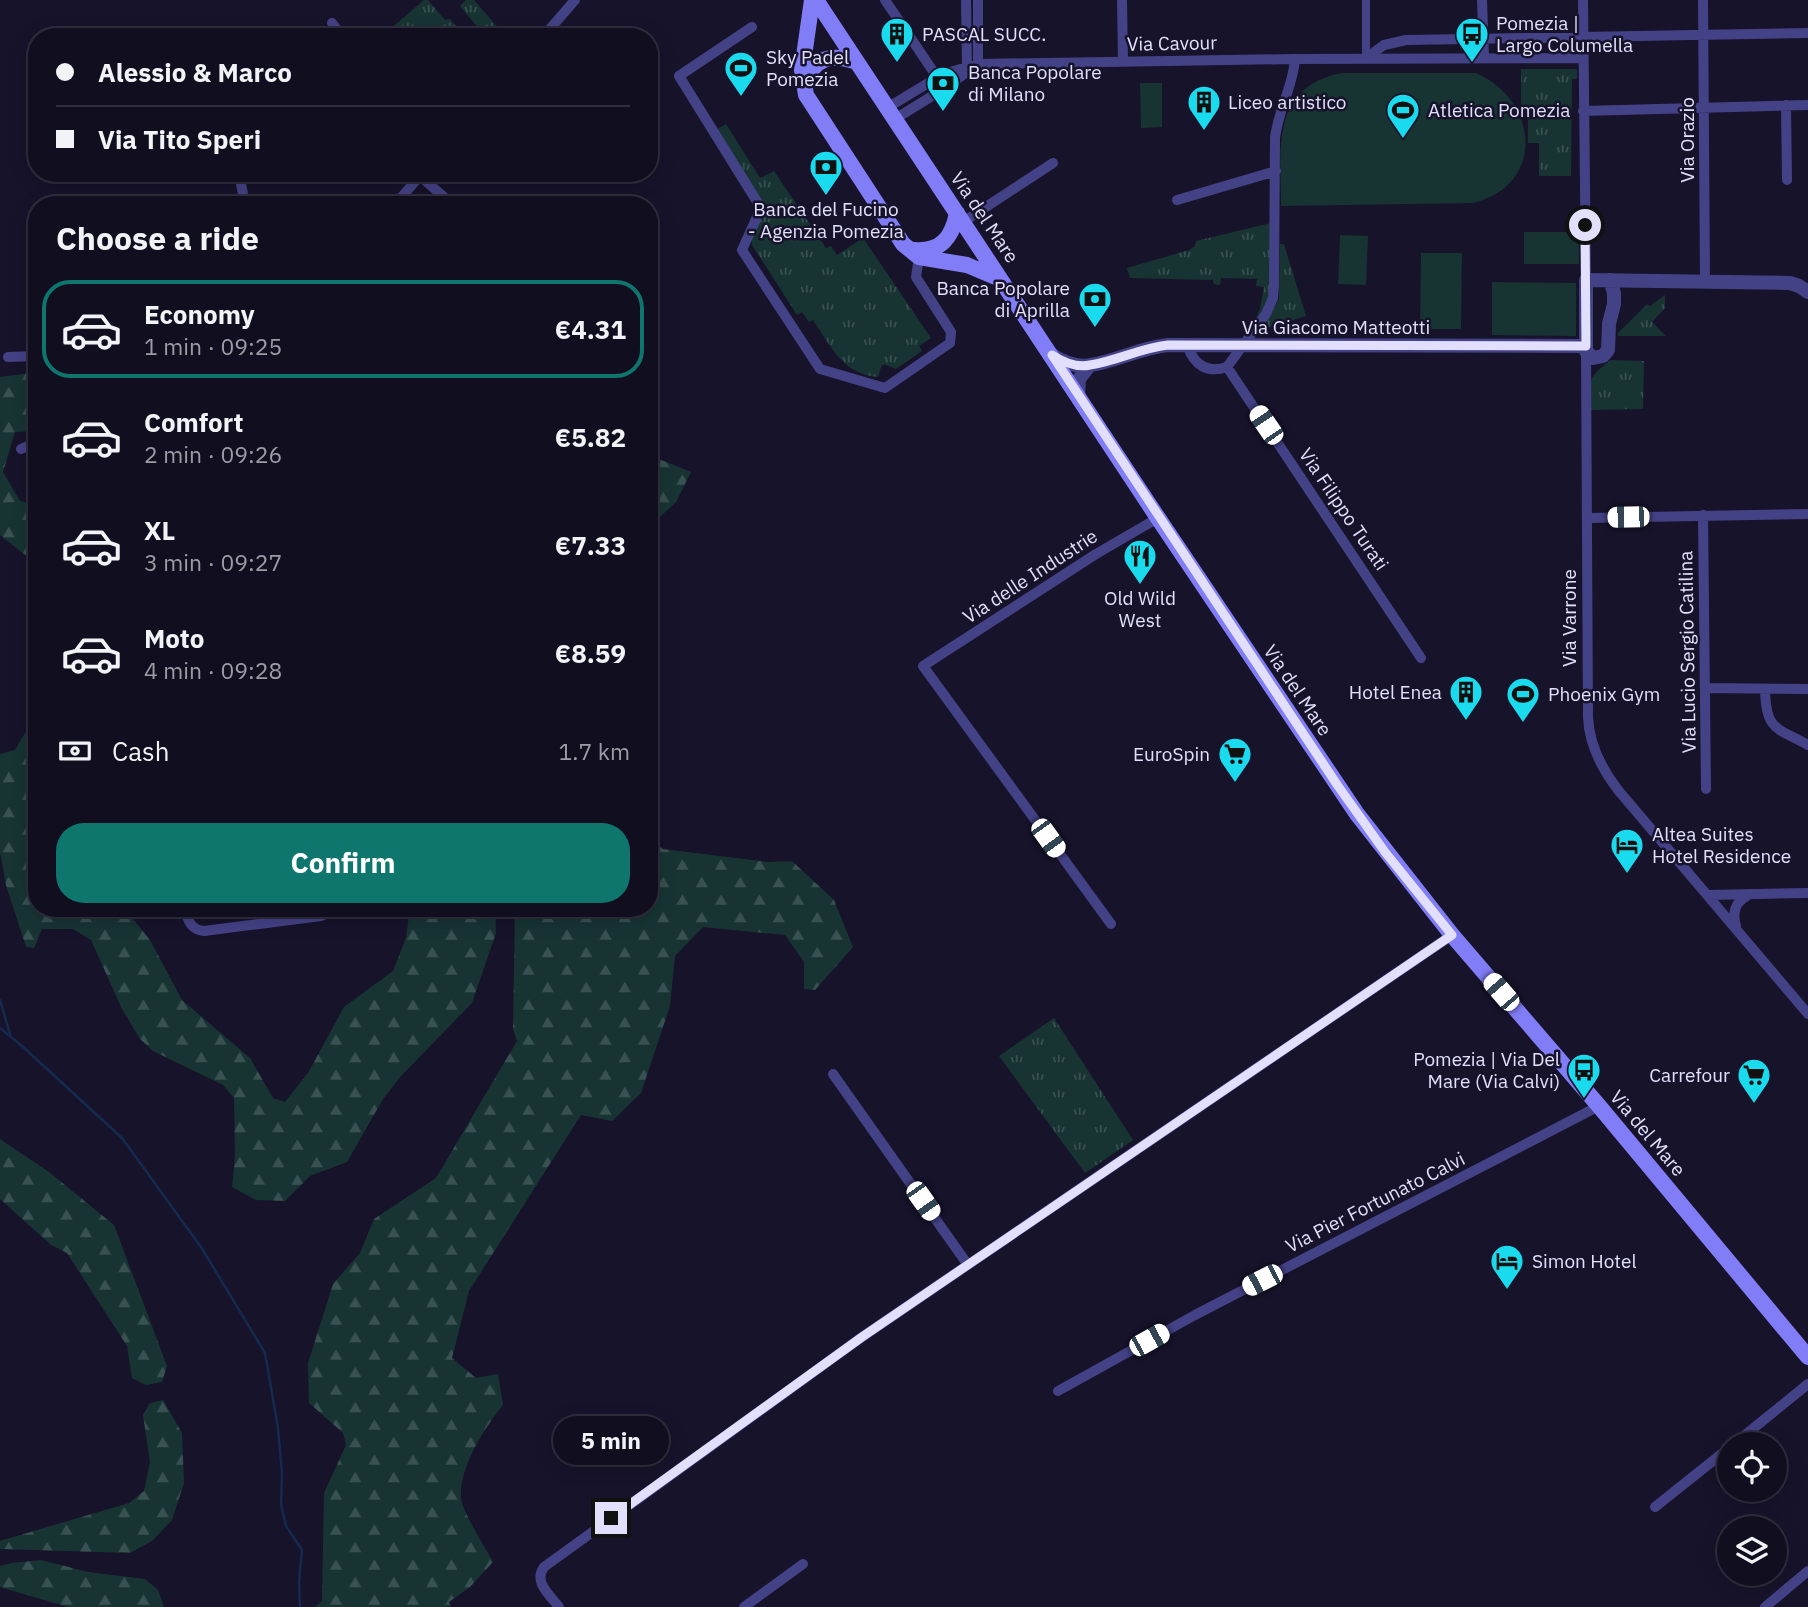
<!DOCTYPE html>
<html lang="en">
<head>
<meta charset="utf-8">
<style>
	:root { --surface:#110e20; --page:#1a1729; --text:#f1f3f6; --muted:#9c9ca5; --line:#302e3e; --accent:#0f766e }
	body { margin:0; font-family:"IBM Plex Sans",sans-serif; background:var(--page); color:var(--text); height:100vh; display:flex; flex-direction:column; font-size:26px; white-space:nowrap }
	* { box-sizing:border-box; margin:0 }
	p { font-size:23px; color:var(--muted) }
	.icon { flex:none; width:38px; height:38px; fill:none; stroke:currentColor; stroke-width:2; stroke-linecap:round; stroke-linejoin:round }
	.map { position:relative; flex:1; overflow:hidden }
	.side { position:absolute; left:28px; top:196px; width:630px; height:721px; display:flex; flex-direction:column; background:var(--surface); border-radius:28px; box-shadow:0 4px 18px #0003,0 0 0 2px var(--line) }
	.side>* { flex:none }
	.top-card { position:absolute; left:28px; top:28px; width:630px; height:154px; border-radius:28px; box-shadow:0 4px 18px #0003,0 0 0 2px var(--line); display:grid; align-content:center; height:154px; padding:0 28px; background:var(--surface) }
	.fabs { position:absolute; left:1717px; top:1432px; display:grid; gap:14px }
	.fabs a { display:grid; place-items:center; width:70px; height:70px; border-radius:50%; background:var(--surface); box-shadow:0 4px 18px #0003,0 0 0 2px var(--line); font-size:35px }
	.end { position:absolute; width:32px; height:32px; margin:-16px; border:9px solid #e2dffd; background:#111; box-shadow:0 0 0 4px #111 }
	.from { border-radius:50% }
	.bubble { position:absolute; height:49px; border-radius:24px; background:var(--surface); box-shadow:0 4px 18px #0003,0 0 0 2px var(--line); font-size:23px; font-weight:700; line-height:49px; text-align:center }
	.car { position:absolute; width:21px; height:42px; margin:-21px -10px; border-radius:9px; box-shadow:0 0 5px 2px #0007; background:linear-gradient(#fff 24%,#345 0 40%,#fff 0 76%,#345 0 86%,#fff 0) }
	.top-card b { display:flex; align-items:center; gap:24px; height:66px; font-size:26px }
	.top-card b+b { border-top:2px solid var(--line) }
	.top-card i { width:18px; height:18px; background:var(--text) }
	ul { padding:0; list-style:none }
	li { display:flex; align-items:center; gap:21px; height:98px; margin:0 14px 10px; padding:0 14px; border:4px solid transparent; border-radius:28px }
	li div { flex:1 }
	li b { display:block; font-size:26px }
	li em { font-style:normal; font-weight:700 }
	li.current { border-color:var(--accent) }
	li>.icon { width:63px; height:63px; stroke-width:1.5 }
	h2 { padding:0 28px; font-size:32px; line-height:84px }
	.pay { display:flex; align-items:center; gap:18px; height:77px; padding:0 28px; font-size:26px }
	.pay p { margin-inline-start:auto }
	.action { display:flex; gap:14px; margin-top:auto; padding:14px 28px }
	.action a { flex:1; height:80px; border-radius:28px; background:var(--accent); color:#fff; font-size:28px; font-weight:700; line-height:80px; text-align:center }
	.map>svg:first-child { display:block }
	.grass { fill:url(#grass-tufts) }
	.forest { fill:url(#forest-firs) }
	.pitch { fill:#173433 }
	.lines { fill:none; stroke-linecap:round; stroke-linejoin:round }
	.stream { stroke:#142a4e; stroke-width:2.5 }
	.pedestrian { stroke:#444286; stroke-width:8 }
	.minor { stroke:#444286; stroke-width:10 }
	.tertiary { stroke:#444286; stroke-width:14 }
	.secondary { stroke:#807df6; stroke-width:16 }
	.route { stroke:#e2dffd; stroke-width:9 }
	.labels { text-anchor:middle; stroke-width:5; stroke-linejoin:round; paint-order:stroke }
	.poi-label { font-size:19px; fill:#e2dffd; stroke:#17132b; text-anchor:start }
	.street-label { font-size:19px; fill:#e2dffd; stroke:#17132b }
</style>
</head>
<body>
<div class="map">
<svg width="1808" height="1607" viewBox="0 0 1808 1607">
	<defs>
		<pattern id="grass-tufts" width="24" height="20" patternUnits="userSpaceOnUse" patternTransform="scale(1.75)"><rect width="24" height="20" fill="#173433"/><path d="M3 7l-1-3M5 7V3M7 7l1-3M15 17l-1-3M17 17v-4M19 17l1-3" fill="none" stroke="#385151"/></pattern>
		<pattern id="forest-firs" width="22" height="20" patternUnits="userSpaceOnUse" patternTransform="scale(1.75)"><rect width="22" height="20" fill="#173433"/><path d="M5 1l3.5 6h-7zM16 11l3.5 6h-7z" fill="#385151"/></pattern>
	</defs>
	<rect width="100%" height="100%" fill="#17132b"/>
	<path class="grass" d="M424,0H428L445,20L450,19L465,37H381Z
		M466,0H474L506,37H486L460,6Z
		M1521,69H1577V79H1572L1571,176H1539V143H1528V111H1521Z
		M726,124L760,178L774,171L826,248L831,246L837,255L863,238L931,338L919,346L922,351L896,369L884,364L881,367L878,377C842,374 831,346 813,320L809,322L802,312L797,315L752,245C751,232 759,220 769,213L716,130Z
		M1271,223L1270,294L1267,304L1254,322L1260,309L1264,287L1256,286L1257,279L1221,278L1220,285L1214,284L1213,280L1130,278L1127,268L1189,250L1195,246L1196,241Z
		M1280,244H1284L1306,316L1263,329L1279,299Z
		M1665,295V308L1652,322L1666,336H1618V333L1647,304L1650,306Z
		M1611,360L1644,361L1643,409L1590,410C1590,381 1586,378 1611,360Z
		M1054,1018L1133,1140L1085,1173L999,1056Z"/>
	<path class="forest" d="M37,372V431L15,432L3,472L20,501L37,505V583L29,558L0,535V377Z
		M649,455L691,472L676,502L649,527Z
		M37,669V908H124L150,940L182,1000L250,1058L273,1098L285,1102L308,1073L344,1007L393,971L406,938L410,908H495L496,933L472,1003L401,1076L383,1099L347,1162L310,1176L285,1201L256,1200L232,1187L235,1156L234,1098L223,1085L153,1051L140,1039L122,1009L91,940L73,929H42L34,948L26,947L6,885L0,852V754L15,750L29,726L30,685Z
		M649,838L663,849L768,862L792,861L834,900L853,947L815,990L804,989V962L785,935L703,927L675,956L670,1006L641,1093L612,1121L581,1115L469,1291L452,1358L476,1378L498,1374L503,1405C485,1427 459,1467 461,1498C463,1513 485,1547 493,1562L470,1587L449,1602L451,1607H315L322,1601L324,1493L346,1445L343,1433L309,1403L308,1363L333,1284L360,1253L374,1219L436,1178L517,1041L513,1029L515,908H649Z
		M0,1139L49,1172L114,1225L167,1366L162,1382L146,1385L132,1378L127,1346L67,1253L51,1245L0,1199Z
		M163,1400L182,1433L184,1483L172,1520L152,1541L130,1553L0,1549V1541L129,1503L144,1491L150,1462L143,1415L150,1403Z
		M41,1560L88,1572L145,1579L158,1590L164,1607H68L0,1587V1566L12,1563Z"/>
	<path class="pitch" d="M1342,73H1476C1540,101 1545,186 1473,203L1281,206C1281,149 1270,87 1342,73Z
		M1140,83H1162V127L1141,128Z
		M1524,232H1579V264H1524Z
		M1340,235L1368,236L1366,285L1338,284Z
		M1421,253H1462L1461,329H1420Z
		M1492,282L1576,283V336L1492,335Z"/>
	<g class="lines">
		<path class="stream" d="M0,1000L10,1034
			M0,1028L22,1046L122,1138L201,1247L265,1353L278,1428L282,1474L281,1504L286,1526L302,1550L299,1581L300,1607"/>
		<path class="pedestrian" d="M1366,0V58"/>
		<path class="minor" d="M885,0L937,77
			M966,0L967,67
			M1122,0L1123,62
			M1482,0L1484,57
			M1583,0L1586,280
			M1703,0L1705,280
			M332,23L343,37
			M752,27L679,76L761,208L742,250L820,369L885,388L950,343L951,332L916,277L919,257
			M543,37L575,0
			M1366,58L1384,45L1406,40L1808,33
			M1786,105L1787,180
			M887,108L943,74L978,64L1295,59L1583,58
			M1583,111L1808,105
			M895,119L945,88L978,64V0
			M239,173L245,205
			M420,176L453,205
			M1177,200L1276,171
			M395,205L422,173
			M963,222L1053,163
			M1187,345C1194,365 1207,374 1227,367L1266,314L1273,298L1274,285L1275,138C1278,110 1293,87 1295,59
			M1586,351L1588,717C1589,745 1602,769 1618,790L1808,1014
			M8,357L37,356
			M1227,367L1421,658
			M21,449L30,445H37
			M1703,515L1706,789
			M1588,518L1808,514
			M1705,688L1808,689
			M1765,689C1766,730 1775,727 1808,745
			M1708,895L1808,893
			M185,908C187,920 191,930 204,931L321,916L337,908
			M1111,924L923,666L1096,554L1158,518
			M1736,926C1732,913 1735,902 1747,896
			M833,1074L968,1265
			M1058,1391L1195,1315L1599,1106
			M1734,1444L1808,1384
			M1655,1507L1729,1448
			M559,1607C550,1595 533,1582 544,1567L862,1337L1452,935
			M744,1607L803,1564
			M1765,1607L1808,1571"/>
		<path class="tertiary" d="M1610,280L1614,293V304L1609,324L1608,350L1603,356L1593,358L1586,351V280L1790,283L1799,286L1808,292
			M1052,355C1063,362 1077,368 1090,365C1117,361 1139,348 1168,345L1586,346
			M1078,397L1079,379L1090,365"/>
		<path class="secondary" d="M812,0L802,70L806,95L903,244L919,257L967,265L1000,279
			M816,0L1158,518L1357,814L1452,935L1599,1106L1808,1357
			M804,84C815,57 831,53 857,62
			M914,250C941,252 952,238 957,213"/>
	</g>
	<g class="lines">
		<path class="route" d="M611,1518L862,1337L1452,935L1385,852L1338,786L1052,355C1063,362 1077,368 1090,365C1117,361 1140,348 1168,345L1586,346L1585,225"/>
	</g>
	<defs>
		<symbol id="building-pin" viewBox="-11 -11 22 30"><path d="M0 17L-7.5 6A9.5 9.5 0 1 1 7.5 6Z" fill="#1adbee" stroke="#17132b"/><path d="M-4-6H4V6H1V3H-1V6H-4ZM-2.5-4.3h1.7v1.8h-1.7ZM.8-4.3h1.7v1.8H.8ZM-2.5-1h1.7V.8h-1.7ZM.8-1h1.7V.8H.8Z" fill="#111"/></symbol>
		<symbol id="bus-pin" viewBox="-11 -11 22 30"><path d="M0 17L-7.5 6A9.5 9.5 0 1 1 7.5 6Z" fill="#1adbee" stroke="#17132b"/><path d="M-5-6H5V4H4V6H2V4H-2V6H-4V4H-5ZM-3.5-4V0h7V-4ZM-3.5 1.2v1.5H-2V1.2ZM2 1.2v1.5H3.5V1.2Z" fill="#111"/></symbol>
		<symbol id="stadium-pin" viewBox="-11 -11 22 30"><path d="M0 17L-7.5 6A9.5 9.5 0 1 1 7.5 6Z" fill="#1adbee" stroke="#17132b"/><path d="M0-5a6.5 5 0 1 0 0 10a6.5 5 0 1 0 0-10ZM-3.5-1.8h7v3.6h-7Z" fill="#111"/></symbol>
		<symbol id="bank-pin" viewBox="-11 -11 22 30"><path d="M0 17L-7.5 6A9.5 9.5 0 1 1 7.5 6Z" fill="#1adbee" stroke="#17132b"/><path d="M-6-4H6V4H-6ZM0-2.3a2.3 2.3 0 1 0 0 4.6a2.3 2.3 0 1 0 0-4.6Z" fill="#111"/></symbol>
		<symbol id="restaurant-pin" viewBox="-11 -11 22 30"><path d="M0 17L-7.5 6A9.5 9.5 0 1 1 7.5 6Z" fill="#1adbee" stroke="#17132b"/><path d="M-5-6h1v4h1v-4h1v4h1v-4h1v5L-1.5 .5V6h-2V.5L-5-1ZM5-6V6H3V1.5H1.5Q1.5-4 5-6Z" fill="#111"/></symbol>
		<symbol id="supermarket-pin" viewBox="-11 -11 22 30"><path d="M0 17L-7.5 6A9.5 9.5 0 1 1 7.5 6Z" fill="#1adbee" stroke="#17132b"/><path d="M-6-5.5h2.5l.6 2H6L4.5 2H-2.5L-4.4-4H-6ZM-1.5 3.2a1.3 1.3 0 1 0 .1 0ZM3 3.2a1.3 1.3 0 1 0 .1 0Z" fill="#111"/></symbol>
		<symbol id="hotel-pin" viewBox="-11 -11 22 30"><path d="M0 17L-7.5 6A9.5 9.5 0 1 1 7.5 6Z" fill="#1adbee" stroke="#17132b"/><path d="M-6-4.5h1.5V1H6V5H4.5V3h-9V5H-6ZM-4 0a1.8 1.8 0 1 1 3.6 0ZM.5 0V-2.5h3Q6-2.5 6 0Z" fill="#111"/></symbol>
	</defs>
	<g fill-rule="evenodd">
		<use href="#building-pin" x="878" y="15" width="38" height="52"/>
		<use href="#bus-pin" x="1453" y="15" width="38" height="52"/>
		<use href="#stadium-pin" x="722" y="49" width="38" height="52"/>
		<use href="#bank-pin" x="924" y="64" width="38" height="52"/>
		<use href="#building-pin" x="1185" y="83" width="38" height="52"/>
		<use href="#stadium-pin" x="1384" y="91" width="38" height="52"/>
		<use href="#bank-pin" x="807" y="148" width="38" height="52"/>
		<use href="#bank-pin" x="1076" y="280" width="38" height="52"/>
		<use href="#restaurant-pin" x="1121" y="537" width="38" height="52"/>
		<use href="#building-pin" x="1447" y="673" width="38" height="52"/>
		<use href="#stadium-pin" x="1504" y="675" width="38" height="52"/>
		<use href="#supermarket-pin" x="1216" y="735" width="38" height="52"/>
		<use href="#hotel-pin" x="1608" y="826" width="38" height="52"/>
		<use href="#bus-pin" x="1565" y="1051" width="38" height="52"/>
		<use href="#supermarket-pin" x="1735" y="1056" width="38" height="52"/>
		<use href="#hotel-pin" x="1488" y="1242" width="38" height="52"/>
	</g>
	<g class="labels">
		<g class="poi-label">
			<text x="1496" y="30">Pomezia |<tspan x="1496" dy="22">Largo Columella</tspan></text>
			<text x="922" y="41">PASCAL SUCC.</text>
			<text x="766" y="64">Sky Padel<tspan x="766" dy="22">Pomezia</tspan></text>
			<text x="968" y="79">Banca Popolare<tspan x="968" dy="22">di Milano</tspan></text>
			<text x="1228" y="109">Liceo artistico</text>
			<text x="1428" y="117">Atletica Pomezia</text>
			<text x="826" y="216" text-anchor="middle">Banca del Fucino<tspan x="826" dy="22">- Agenzia Pomezia</tspan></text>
			<text x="1070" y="295" text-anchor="end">Banca Popolare<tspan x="1070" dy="22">di Aprilla</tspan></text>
			<text x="1140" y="605" text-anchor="middle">Old Wild<tspan x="1140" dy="22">West</tspan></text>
			<text x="1442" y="699" text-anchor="end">Hotel Enea</text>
			<text x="1548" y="701">Phoenix Gym</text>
			<text x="1210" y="761" text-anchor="end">EuroSpin</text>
			<text x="1652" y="841">Altea Suites<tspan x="1652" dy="22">Hotel Residence</tspan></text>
			<text x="1560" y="1066" text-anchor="end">Pomezia | Via Del<tspan x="1560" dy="22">Mare (Via Calvi)</tspan></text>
			<text x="1730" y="1082" text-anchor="end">Carrefour</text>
			<text x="1532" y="1268">Simon Hotel</text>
		</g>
		<g class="street-label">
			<text transform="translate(1172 43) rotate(-1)" y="7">Via Cavour</text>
			<text transform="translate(1687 140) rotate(-90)" y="7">Via Orazio</text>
			<text transform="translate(985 217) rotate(56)" y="7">Via del Mare</text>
			<text x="1336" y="334">Via Giacomo Matteotti</text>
			<text transform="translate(1344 509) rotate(56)" y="7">Via Filippo Turati</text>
			<text transform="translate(1030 576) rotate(-33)" y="7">Via delle Industrie</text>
			<text transform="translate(1569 618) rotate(-90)" y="7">Via Varrone</text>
			<text transform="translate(1687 652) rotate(-91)" y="7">Via Lucio Sergio Catilina</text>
			<text transform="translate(1298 690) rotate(56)" y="7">Via del Mare</text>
			<text transform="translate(1648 1133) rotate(50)" y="7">Via del Mare</text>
			<text transform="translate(1375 1202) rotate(-27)" y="7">Via Pier Fortunato Calvi</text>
		</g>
	</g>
</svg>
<div class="fabs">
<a><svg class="icon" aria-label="locate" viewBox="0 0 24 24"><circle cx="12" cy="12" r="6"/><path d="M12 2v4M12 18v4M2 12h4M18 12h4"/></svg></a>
<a><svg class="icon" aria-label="layers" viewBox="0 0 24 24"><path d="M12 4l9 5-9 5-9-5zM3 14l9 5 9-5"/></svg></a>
</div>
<i class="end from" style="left:1585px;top:225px"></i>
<i class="end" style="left:611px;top:1518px"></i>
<div class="bubble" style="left:553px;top:1416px;width:116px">5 min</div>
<i class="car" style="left:1266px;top:425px;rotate:326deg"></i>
<i class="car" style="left:1628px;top:517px;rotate:269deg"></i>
<i class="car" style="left:1048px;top:838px;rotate:144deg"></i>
<i class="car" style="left:1501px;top:992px;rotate:319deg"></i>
<i class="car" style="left:923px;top:1201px;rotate:145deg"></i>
<i class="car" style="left:1262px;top:1280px;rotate:243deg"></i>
<i class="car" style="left:1149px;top:1340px;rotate:61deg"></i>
<div class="top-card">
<b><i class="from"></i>Alessio &amp; Marco</b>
<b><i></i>Via Tito Speri</b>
</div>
<section class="side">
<h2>Choose a ride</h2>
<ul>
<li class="current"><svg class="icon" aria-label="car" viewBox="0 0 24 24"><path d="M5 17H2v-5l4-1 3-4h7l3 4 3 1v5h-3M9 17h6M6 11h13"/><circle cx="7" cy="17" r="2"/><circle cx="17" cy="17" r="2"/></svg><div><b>Economy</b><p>1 min · 09:25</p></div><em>€4.31</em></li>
<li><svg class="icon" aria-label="car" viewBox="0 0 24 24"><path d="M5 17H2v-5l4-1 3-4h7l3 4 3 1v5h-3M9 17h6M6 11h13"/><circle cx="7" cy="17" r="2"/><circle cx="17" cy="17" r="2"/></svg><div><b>Comfort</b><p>2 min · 09:26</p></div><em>€5.82</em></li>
<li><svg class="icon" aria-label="car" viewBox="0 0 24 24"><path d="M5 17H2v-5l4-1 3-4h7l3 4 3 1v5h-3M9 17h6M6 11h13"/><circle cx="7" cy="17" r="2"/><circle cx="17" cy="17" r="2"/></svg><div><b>XL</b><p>3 min · 09:27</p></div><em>€7.33</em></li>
<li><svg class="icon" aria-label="car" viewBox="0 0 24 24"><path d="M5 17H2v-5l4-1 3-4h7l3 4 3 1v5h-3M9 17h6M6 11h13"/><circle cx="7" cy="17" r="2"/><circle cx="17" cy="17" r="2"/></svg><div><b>Moto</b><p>4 min · 09:28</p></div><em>€8.59</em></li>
</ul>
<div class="pay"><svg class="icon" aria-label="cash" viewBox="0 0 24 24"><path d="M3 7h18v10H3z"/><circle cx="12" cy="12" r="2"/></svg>Cash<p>1.7 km</p></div>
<div class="action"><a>Confirm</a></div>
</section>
</div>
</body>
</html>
